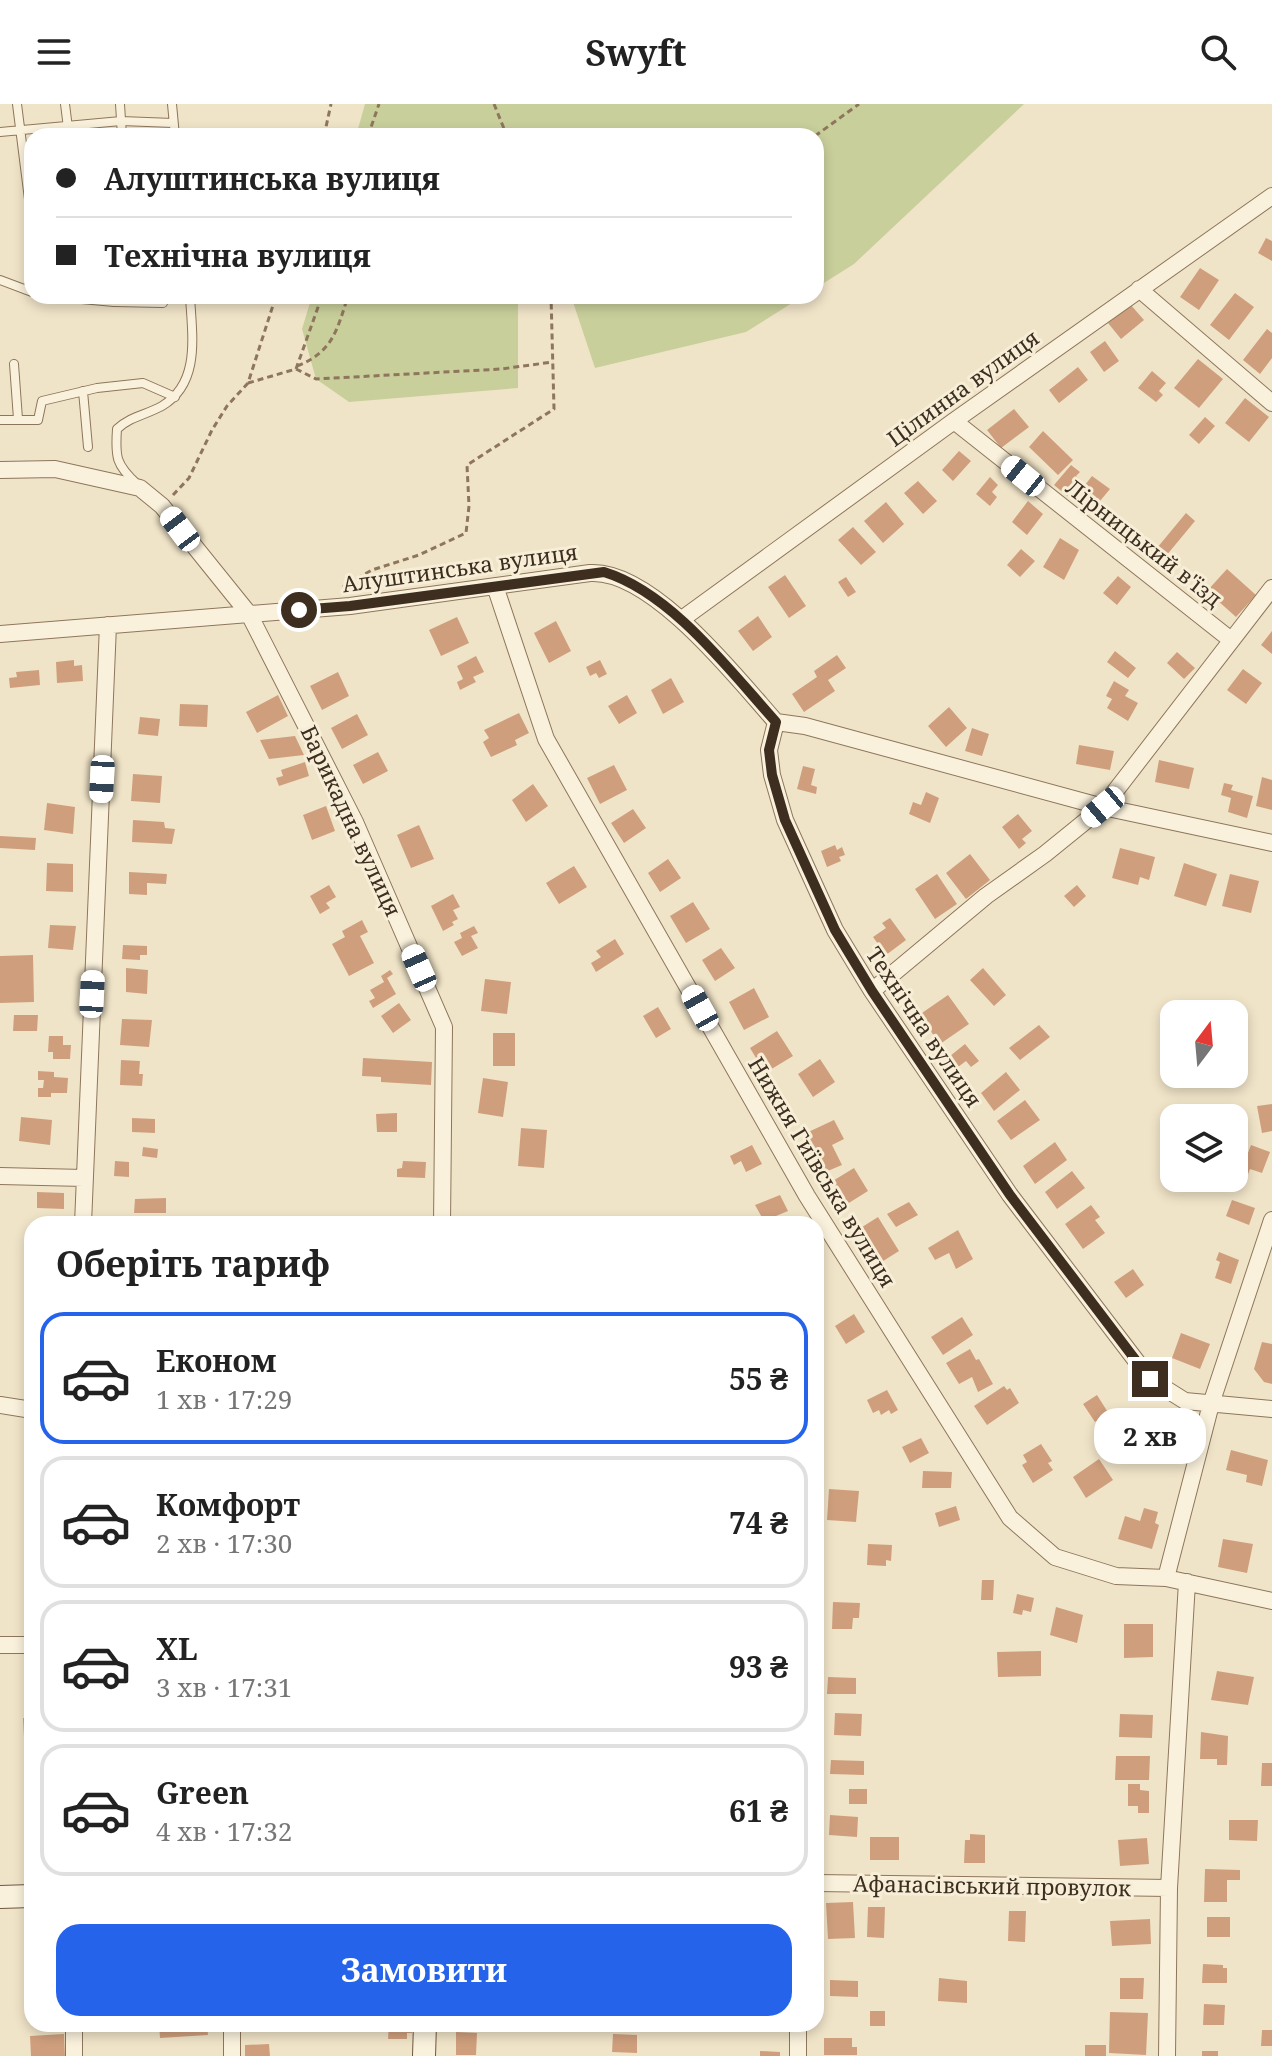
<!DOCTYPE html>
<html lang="uk">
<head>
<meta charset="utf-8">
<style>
	:root { --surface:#fff; --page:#f2f2f2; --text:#222; --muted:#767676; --line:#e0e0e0; --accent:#2563eb }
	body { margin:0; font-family:"Noto Serif",serif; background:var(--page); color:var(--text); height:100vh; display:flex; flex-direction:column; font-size:30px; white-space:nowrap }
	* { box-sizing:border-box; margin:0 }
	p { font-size:26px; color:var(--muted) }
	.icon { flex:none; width:44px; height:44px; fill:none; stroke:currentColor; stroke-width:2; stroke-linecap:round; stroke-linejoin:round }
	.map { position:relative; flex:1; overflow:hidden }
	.drawer { position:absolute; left:24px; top:1112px; width:800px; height:816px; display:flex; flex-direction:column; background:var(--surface); border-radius:24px; box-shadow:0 4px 12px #0003 }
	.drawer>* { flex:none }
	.banner { position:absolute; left:24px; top:24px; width:800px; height:176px; border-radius:24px; box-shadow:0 4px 12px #0003; display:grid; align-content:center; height:176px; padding:0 32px; background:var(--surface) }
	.needle { width:52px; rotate:16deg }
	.controls { position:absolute; left:1160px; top:896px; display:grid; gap:16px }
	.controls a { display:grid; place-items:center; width:88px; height:88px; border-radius:16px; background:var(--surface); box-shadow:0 4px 12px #0003; font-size:40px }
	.end { position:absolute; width:36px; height:36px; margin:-18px; border:10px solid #3d2e20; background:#fff; box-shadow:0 0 0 4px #fff }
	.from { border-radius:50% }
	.bubble { position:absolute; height:56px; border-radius:24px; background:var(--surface); box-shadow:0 4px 12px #0003; font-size:26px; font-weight:700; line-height:56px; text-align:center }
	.car { position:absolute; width:24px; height:48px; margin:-24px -12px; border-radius:10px; box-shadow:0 0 6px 2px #0007; background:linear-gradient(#fff 24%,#345 0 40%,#fff 0 76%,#345 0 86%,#fff 0) }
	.banner b { display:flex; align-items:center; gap:28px; height:76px; font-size:30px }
	.banner b+b { border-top:2px solid var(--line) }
	.banner i { width:20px; height:20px; background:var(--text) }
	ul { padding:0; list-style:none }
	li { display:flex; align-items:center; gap:24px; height:132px; margin:0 16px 12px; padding:0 16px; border:4px solid var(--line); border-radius:24px }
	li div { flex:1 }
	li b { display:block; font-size:30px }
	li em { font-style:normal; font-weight:700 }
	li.selected { border-color:var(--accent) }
	li>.icon { width:72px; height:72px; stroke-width:1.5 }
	h2 { padding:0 32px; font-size:36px; line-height:96px }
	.action { display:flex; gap:16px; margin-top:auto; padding:16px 32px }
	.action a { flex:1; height:92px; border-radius:24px; background:var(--accent); color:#fff; font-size:32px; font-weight:700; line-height:92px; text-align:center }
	header { display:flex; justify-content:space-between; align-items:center; height:104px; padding:0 32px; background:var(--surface); font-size:36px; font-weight:700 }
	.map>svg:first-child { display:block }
	.green { fill:#c9cf9b }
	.building { fill:#cf9f7d }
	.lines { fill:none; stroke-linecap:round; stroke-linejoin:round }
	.lane-casing { stroke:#8d765c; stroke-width:10 }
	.street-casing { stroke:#8d765c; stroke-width:18 }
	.secondary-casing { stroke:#6f573f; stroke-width:24 }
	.path { stroke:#8d765c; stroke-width:3; stroke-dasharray:6 4; stroke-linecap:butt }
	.lane { stroke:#faf1dc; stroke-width:8 }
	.street { stroke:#faf1dc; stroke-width:16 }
	.secondary { stroke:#faf1dc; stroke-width:22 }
	.route { stroke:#3d2e20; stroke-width:10 }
	.labels { text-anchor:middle; stroke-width:6; stroke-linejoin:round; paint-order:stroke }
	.street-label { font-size:22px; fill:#3d2e20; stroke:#f7eed8 }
</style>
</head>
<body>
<header><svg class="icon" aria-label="menu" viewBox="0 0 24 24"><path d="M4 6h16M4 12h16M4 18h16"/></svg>Swyft<svg class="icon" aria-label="search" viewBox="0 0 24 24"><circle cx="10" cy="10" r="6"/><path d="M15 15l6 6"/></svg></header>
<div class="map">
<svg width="1272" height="1952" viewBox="0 0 1272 1952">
	<rect width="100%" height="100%" fill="#f0e4c8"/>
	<path class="green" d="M365,0H1024L854,160L816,184V32H356Z
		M312,192H518V284L349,298L316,275L302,225Z
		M571,192H803L746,228L595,264Z"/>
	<path class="building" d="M1266,134L1272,137V157L1258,149Z
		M1200,164L1219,176L1199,206L1180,193Z
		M1235,189L1254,203L1229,236L1210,221Z
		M1130,200L1144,216L1121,235L1108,219Z
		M1267,225L1272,229V254L1260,270L1243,256Z
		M1105,237L1119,257L1104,268L1090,248Z
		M1198,255L1223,275L1199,304L1174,284Z
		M1078,263L1088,276L1059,299L1049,286Z
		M1152,267L1166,279L1159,287L1163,291L1156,298L1138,284Z
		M1245,294L1269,313L1249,338L1225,319Z
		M1014,305L1029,323L1001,344L987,326Z
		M1205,313L1215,322L1199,340L1189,331Z
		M1043,327L1073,356L1058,371L1029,343Z
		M959,347L971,357L953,377L942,366Z
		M1071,361L1080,368L1076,372L1084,379L1071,395L1054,381Z
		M1092,372L1110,385L1095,403L1078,390Z
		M990,373L998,381L992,388L997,393L990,402L976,390Z
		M918,377L937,397L923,410L904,389Z
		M1028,397L1043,410L1027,431L1012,418Z
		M886,398L904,420L883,439L864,417Z
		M1186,409L1195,417L1161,458L1152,450Z
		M853,423L876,448L861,461L838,436Z
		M1060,434L1079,446L1064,476L1043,463Z
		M1021,445L1035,457L1020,473L1007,461Z
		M1227,465L1256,491L1236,513L1207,487Z
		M785,471L806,502L789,514L768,483Z
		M1118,472L1131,483L1117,501L1103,489Z
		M846,473L856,488L848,493L838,478Z
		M758,512L772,533L753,547L738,527Z
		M457,513L469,539L441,552L429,526Z
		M556,517L571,547L549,559L534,529Z
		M1272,527V550L1261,541Z
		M1115,547L1136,564L1128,574L1107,558Z
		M1177,548L1195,564L1184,575L1167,559Z
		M837,551L846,564L828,576L835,587L804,608L792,590L817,573L814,567Z
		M476,552L484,568L473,573L476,578L460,586L457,578L463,575L457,562Z
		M74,556V562L82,561L83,577L57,579L56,558Z
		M600,556L607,570L599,574L596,569L590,572L586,563Z
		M1243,565L1262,579L1246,600L1227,586Z
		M39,566L40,581L10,584L9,574L17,573L16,568Z
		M338,568L349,592L322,606L310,582Z
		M671,574L684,598L663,610L651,586Z
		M1114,577L1129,586L1125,592L1138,599L1128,617L1107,604L1112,595L1106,592Z
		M278,591L288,612L257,629L246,608Z
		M627,591L637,609L619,620L608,602Z
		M180,600L208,601L207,623L179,622Z
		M949,603L967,624L946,643L928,622Z
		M519,609L529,629L515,636L517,641L491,653L483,638L489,634L484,626Z
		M357,610L368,631L342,645L331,624Z
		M140,613L160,615L158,632L138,630Z
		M972,624L989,630L982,652L965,647Z
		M295,632L304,651L269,655L260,636Z
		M1079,641L1114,647L1110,666L1076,660Z
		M378,648L388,667L363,680L353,661Z
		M1159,656L1194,664L1189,685L1155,678Z
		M305,658L309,672L279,682L276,674L283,672L281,666Z
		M614,661L627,686L600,700L587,674Z
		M803,662L815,665L811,681L817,683L816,690L797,685Z
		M133,670L162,672L160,699L131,697Z
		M1262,673L1272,676V706L1256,702Z
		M1224,679L1233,681L1231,686L1253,692L1247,714L1228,708L1231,694L1221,691Z
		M533,680L548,702L526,718L512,696Z
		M926,688L939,694L930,719L909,710L913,698L921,701Z
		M47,699L75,703L73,730L44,726Z
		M326,702L335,727L312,736L303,711Z
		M633,705L646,724L624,739L611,719Z
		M1018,710L1032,727L1022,735L1026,739L1019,745L1002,723Z
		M133,716L164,718L165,724L175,725L172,740L132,738Z
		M419,721L434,755L411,764L397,731Z
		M0,732L36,734L35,746L0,744Z
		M835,741L837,746L842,743L845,751L839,753L841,757L827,763L821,747Z
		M1120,744L1155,753L1149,776L1140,773L1138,781L1112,774Z
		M970,750L990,776L966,795L946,769Z
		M668,755L681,774L660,788L648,769Z
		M47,759L73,760V788L46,787Z
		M1184,759L1217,770L1206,802L1174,792Z
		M574,762L587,783L559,800L546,779Z
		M129,768L167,770L166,780L147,779V791L129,790Z
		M937,770L957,800L935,815L915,785Z
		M1230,770L1259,777L1251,809L1222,802Z
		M329,781L336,793L326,799L330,804L320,810L310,792Z
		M1077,781L1086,792L1074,803L1064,792Z
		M453,790L460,803L453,806L458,815L452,818L454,821L443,827L431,802Z
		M693,798L710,825L686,839L670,812Z
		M890,814L906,836L886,851L873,833L886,824L882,819Z
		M362,816L368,828L360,832L374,859L349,872L332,840L345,833L342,827Z
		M50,821L76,822L73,846L48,844Z
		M474,822L478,829L471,832L478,844L462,852L454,838L462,834L460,829Z
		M615,835L624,850L596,868L591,859L601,853L596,847Z
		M123,841L147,842V851H140V856L122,855Z
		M721,844L735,864L715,877L702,856Z
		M33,851L34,898L0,899V852Z
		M126,864L148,866L147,890L126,888Z
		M983,864L1006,891L994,902L970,876Z
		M390,866L393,870L387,874L396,890L373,904L369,897L375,894L370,886L384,878L381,872Z
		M485,875L511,878L507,910L481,907Z
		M754,884L769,913L744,926L729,898Z
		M948,891L969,920L940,940L919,911Z
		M399,899L411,916L393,929L381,912Z
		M658,903L671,925L656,934L643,912Z
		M14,911H38L37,927H13Z
		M122,915L152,916L149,943L120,941Z
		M1039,921L1050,933L1020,956L1009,944Z
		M777,927L793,952L765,969L750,944Z
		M493,929H515V962H493Z
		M49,932H63V941H71L70,955H53V948H48Z
		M965,940L979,957L971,963L966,957L958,963L950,952Z
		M363,954L432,958L431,981L381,978V973L362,972Z
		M820,955L835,978L813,993L798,970Z
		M121,956L140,957L139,970H143L142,982L120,981Z
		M38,967L54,968V973L68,974L67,989H51V993H38V984H43L44,976H38Z
		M1006,968L1020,986L994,1007L981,989Z
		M483,974L508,978L503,1013L478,1009Z
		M1025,996L1040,1016L1011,1036L997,1017Z
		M1272,1000V1027L1262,1029L1257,1002Z
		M397,1009V1028H377L376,1010Z
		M21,1013L52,1016L50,1041L19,1037Z
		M132,1014L155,1015V1029L132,1028Z
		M834,1016L844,1035L832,1041L842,1061L823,1069L804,1030Z
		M521,1024L547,1026L544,1064L518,1062Z
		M1055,1038L1067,1056L1035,1080L1023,1062Z
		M752,1041L762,1060L746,1068L741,1057L734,1061L730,1052Z
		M1251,1041L1270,1048L1262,1069L1250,1065L1247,1073L1234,1067L1237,1060L1243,1062Z
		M143,1043L158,1045L157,1054L142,1052Z
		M115,1057L129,1058V1073L114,1072Z
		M403,1057L426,1058L425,1074L397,1073V1065L402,1064Z
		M854,1064L868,1087L844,1102L831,1078Z
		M1072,1067L1085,1084L1057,1105L1045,1088Z
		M37,1088L64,1089V1105L37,1104Z
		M780,1091L788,1107L764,1117L755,1101Z
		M166,1094V1109H134L135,1095Z
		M1232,1096L1255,1104L1249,1121L1226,1112Z
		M909,1098L918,1111L896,1123L887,1110Z
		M1091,1101L1100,1113L1095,1116L1105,1129L1083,1145L1065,1120Z
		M524,1112L541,1114V1120H524Z
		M878,1113L899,1147L880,1159L859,1125Z
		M958,1126L973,1155L956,1165L949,1149L935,1156L928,1144Z
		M1219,1148L1239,1156L1231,1180L1215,1174L1220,1158L1216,1156Z
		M1133,1165L1144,1181L1126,1194L1114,1178Z
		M854,1210L865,1228L846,1240L835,1222Z
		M962,1213L973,1231L943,1251L931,1233Z
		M1181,1229L1210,1240L1200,1265L1172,1254Z
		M1262,1238L1272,1240V1280L1264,1278L1254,1265Z
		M970,1245L976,1256L979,1255L993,1280L978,1288L972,1273L959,1280L946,1259Z
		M28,1260H32V1277L26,1276Z
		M1004,1282L1007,1286L1010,1284L1019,1299L987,1321L974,1302Z
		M887,1286L898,1306L891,1310L889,1306L881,1311L879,1306L873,1309L867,1296Z
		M1097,1291L1109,1310L1095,1318L1083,1300Z
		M1169,1332L1186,1338L1179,1359L1162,1353Z
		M921,1334L929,1349L910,1359L902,1343Z
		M1041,1340L1052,1357L1048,1359L1053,1366L1033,1379L1022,1361L1027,1358L1023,1351Z
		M1231,1346L1268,1356L1262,1382L1246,1378L1247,1371L1226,1366Z
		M1099,1355L1113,1376L1086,1394L1073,1373Z
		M24,1359H32V1370H24Z
		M923,1367L952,1368L951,1384H922Z
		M829,1385L859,1387L856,1418L827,1416Z
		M956,1402L960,1416L939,1423L935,1409Z
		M1144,1404L1158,1408L1155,1419L1159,1421L1152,1445L1118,1435L1125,1412L1140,1417Z
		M1223,1435L1253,1440L1247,1469L1218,1463Z
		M868,1440L892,1441L891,1457L886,1456V1462L867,1461Z
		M982,1476H994L993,1496H981Z
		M1017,1490L1034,1494L1031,1508L1023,1506L1022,1511L1013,1509Z
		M833,1498L860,1499L859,1514H853L852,1525H832Z
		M1056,1503L1083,1511L1077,1539L1050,1531Z
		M1124,1520H1153V1553L1124,1554Z
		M1041,1547V1572L998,1573L997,1548Z
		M1217,1567L1254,1573L1248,1601L1211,1596Z
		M828,1573L856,1574V1590H827Z
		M25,1583H32V1597H25Z
		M835,1609L862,1610L861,1632L834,1631Z
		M1120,1610L1153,1611L1152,1634L1119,1633Z
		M23,1614H32V1633H24Z
		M1201,1628L1228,1632L1227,1661H1217V1655H1200Z
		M1116,1652H1150L1149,1676H1115Z
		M831,1656L864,1657V1671L830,1670Z
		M1262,1659H1272V1682H1261Z
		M1128,1680H1140V1686L1149,1687V1709H1138V1702H1128Z
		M849,1685H867V1700H849Z
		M830,1711L858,1713L857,1733L829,1731Z
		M1229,1716H1258L1257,1737L1229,1736Z
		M970,1730L985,1731V1759H964L965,1736H970Z
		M870,1733H899V1756H870Z
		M1147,1734L1149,1760L1120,1762L1118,1736Z
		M1205,1765L1240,1766V1776H1227V1798H1204Z
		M853,1798L855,1834L828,1835L826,1799Z
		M868,1803H885L884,1834L867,1833Z
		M1009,1807H1026L1025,1838L1008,1837Z
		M1207,1813H1230V1833H1207Z
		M1150,1815L1151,1840L1112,1842L1110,1817Z
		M25,1832H32V1847H25Z
		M1203,1860L1223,1861V1864H1227V1879H1202Z
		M939,1874L967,1877V1899L938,1897Z
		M1120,1874H1144L1143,1895H1120Z
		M830,1876L858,1877V1893L830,1892Z
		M1204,1900L1225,1901L1224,1921H1203Z
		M870,1907H885V1922H870Z
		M1110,1908L1148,1909L1146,1951L1109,1949Z
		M159,1920H207L208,1931L160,1934Z
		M389,1920H412V1929H407V1935H388Z
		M523,1920H555V1925L523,1922Z
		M1262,1926H1272V1942H1261Z
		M456,1928L477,1929L476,1951H456Z
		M64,1930L65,1952H31L30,1932Z
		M613,1930L637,1931V1949L612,1948Z
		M824,1934H852V1943H857V1951H824Z
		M269,1940L270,1952H245V1941Z
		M1085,1941H1106V1952H1085Z
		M760,1947L780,1948V1952H760Z
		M1202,1947H1218V1952H1202Z"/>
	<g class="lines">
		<defs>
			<path id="lane" d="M17,0L32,119
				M65,0L69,32
				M120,0L122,32
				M172,0L175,32
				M0,28L121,17L173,19
				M0,176L32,188
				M49,192L114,198L163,199
				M14,260L18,315
				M83,287L88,343
				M0,316H38L42,297L97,284L143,279L175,293
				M137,380C116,361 115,353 117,325C131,312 146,311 162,302C201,279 192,231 190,192"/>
			<path id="street" d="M1139,185L1272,299
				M954,317L1231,536
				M0,366L55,365L140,384L162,402L249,510L355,718L444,923L442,1120
				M495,482L546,635L807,1092L1010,1414L1055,1453L1116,1472L1166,1474L1272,1497
				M682,515L954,317L1272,92
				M0,530L350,502L590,469C652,465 737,574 776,618L769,646L772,671L785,716L835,826L872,887L1010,1091L1150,1275L1185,1297L1272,1305
				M776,618L805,622L1103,703L1272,739
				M872,887L986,792L1045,750L1103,703L1272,484
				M0,1072L84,1074
				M83,1120L108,521
				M0,1301L32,1306
				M1166,1474L1211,1300L1272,1116
				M0,1541H32
				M816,1779L1169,1784
				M232,1920V1952
				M74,1952V1920
				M798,1952V1920
				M1167,1952L1169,1784L1187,1478"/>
			<path id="secondary" d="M0,1793L32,1792
				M424,1952L425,1920"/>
		</defs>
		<use href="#lane" class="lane-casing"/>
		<use href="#street" class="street-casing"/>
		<use href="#secondary" class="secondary-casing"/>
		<path class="path" d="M494,0L507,32
			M324,32L331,0
			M368,32L379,0
			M815,32L859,0
			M297,262C333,248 337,226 348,192
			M296,265L316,275L501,265L553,258
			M248,279L296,265L322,192
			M173,391L189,374L212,326L227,302L248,279L276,192
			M346,487L344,482L372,466L419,451L466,429L469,402L467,361L554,305L551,192"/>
		<use href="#lane" class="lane"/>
		<use href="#street" class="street"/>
		<use href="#secondary" class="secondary"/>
	</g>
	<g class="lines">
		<path class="route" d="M299,506L350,502L604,468C672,489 730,567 776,618L769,646L772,671L785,716L835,826L872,887L1010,1091L1150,1275"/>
	</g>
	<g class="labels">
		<g class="street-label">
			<text transform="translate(963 284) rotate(-36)" y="8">Цілинна вулиця</text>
			<text transform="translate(1144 439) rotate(38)" y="8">Лірницький в'їзд</text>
			<text transform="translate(460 464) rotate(-8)" y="8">Алуштинська вулиця</text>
			<text transform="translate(351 717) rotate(65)" y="8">Барикадна вулиця</text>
			<text transform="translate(924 923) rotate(56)" y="8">Технічна вулиця</text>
			<text transform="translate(822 1068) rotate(59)" y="8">Нижня Гиївська вулиця</text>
			<text transform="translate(992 1782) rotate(1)" y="8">Афанасівський провулок</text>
		</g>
	</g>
</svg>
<div class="controls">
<a><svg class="needle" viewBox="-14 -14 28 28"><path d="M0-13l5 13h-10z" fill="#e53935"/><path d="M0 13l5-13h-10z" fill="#767676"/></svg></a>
<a><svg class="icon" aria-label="layers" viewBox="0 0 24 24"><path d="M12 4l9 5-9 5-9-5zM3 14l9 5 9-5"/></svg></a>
</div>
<i class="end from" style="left:299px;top:506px"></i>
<i class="end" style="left:1150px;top:1275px"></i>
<div class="bubble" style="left:1094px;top:1304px;width:112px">2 хв</div>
<i class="car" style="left:1023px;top:372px;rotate:309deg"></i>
<i class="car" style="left:180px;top:425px;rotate:323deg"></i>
<i class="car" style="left:102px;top:675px;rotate:183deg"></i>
<i class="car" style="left:1103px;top:703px;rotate:230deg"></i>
<i class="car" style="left:419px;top:864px;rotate:336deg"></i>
<i class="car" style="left:92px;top:890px;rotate:3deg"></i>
<i class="car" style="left:700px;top:904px;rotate:331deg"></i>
<div class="banner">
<b><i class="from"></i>Алуштинська вулиця</b>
<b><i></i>Технічна вулиця</b>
</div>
<section class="drawer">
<h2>Оберіть тариф</h2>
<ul>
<li class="selected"><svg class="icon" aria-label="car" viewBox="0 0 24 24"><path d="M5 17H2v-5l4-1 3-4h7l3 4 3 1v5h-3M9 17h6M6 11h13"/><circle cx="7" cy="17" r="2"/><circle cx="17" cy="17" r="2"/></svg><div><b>Економ</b><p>1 хв · 17:29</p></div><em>55 ₴</em></li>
<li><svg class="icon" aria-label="car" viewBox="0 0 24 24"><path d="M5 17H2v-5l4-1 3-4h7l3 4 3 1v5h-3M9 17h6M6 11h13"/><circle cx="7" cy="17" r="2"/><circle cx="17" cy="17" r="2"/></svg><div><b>Комфорт</b><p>2 хв · 17:30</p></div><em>74 ₴</em></li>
<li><svg class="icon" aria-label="car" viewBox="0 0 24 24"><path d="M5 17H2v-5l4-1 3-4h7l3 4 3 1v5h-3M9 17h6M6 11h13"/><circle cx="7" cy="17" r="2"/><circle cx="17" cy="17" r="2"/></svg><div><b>XL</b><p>3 хв · 17:31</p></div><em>93 ₴</em></li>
<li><svg class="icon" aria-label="car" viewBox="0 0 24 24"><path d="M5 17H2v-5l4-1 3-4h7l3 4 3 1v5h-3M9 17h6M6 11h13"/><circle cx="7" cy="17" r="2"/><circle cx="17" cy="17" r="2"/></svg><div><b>Green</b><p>4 хв · 17:32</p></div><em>61 ₴</em></li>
</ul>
<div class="action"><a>Замовити</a></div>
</section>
</div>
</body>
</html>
